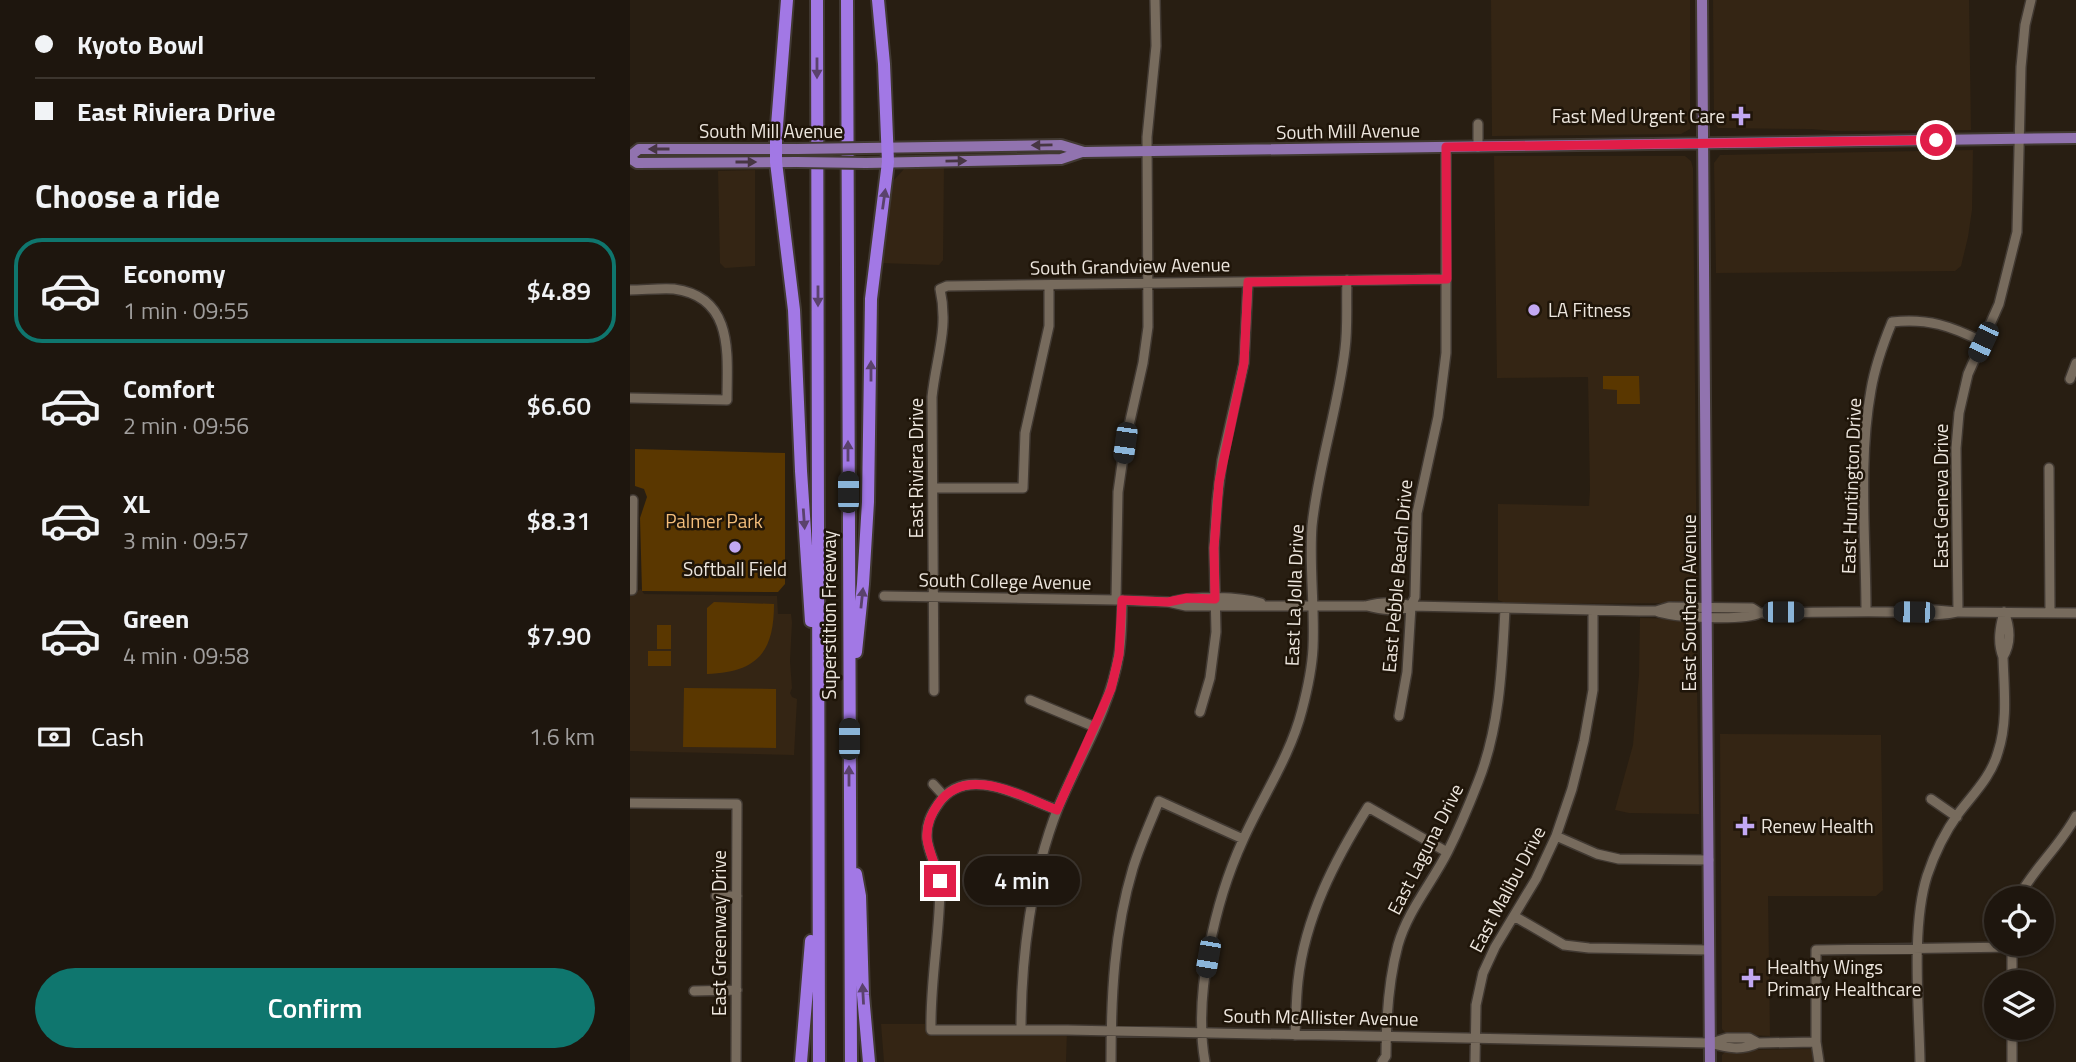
<!DOCTYPE html>
<html lang="en">
<head>
<meta charset="utf-8">
<style>
	:root { --surface:#1e160e; --page:#2b231c; --text:#f1f3f6; --muted:#a19f9e; --line:#3c352e; --accent:#0f766e }
	body { margin:0; font-family:"Titillium Web",sans-serif; background:var(--page); color:var(--text); height:100vh; display:flex; flex-direction:column; font-size:26px; white-space:nowrap }
	* { box-sizing:border-box; margin:0 }
	p { font-size:23px; color:var(--muted) }
	.icon { flex:none; width:38px; height:38px; fill:none; stroke:currentColor; stroke-width:2; stroke-linecap:round; stroke-linejoin:round }
	.map { position:relative; flex:1; overflow:hidden }
	.drawer { display:flex; flex-direction:column; background:var(--surface); width:630px }
	.drawer>* { flex:none }
	.guide { display:grid; align-content:center; height:154px; padding:0 35px; background:var(--surface) }
	.fabs { position:absolute; left:1354px; top:886px; display:grid; gap:14px }
	.fabs a { display:grid; place-items:center; width:70px; height:70px; border-radius:50%; background:var(--surface); box-shadow:0 2px 5px #0004,0 0 0 2px var(--line); font-size:35px }
	.end { position:absolute; width:32px; height:32px; margin:-16px; border:9px solid #e11d48; background:#fff; box-shadow:0 0 0 4px #fff }
	.from { border-radius:50% }
	.bubble { position:absolute; height:49px; border-radius:24px; background:var(--surface); box-shadow:0 2px 5px #0004,0 0 0 2px var(--line); font-size:23px; font-weight:600; line-height:49px; text-align:center }
	.car { position:absolute; width:21px; height:42px; margin:-21px -10px; border-radius:9px; box-shadow:0 0 5px 2px #0007; background:linear-gradient(#222 24%,#8ab4d8 0 40%,#222 0 76%,#8ab4d8 0 86%,#222 0) }
	.guide b { display:flex; align-items:center; gap:24px; height:66px; font-size:26px }
	.guide b+b { border-top:2px solid var(--line) }
	.guide i { width:18px; height:18px; background:var(--text) }
	ul { padding:0; list-style:none }
	li { display:flex; align-items:center; gap:21px; height:105px; margin:0 14px 10px; padding:0 21px; border:4px solid transparent; border-radius:28px }
	li div { flex:1 }
	li b { display:block; font-size:26px }
	li em { font-style:normal; font-weight:600 }
	li.on { border-color:var(--accent) }
	li>.icon { width:63px; height:63px; stroke-width:1.5 }
	h2 { padding:0 35px; font-size:32px; line-height:84px }
	.pay { display:flex; align-items:center; gap:18px; height:77px; padding:0 35px; font-size:26px }
	.pay p { margin-inline-start:auto }
	.primary-button { display:flex; gap:14px; margin-top:auto; padding:14px 35px }
	.primary-button a { flex:1; height:80px; border-radius:42px; background:var(--accent); color:#fff; font-size:28px; font-weight:600; line-height:80px; text-align:center }
	main { display:flex; flex:1; min-height:0 }
	.map>svg:first-child { display:block }
	.built { fill:#342514 }
	.green { fill:#5a3700 }
	.lines { fill:none; stroke-linecap:round; stroke-linejoin:round }
	.minor-casing { stroke:#413932; stroke-width:12 }
	.major-casing { stroke:#413932; stroke-width:14 }
	.highway-casing { stroke:#413932; stroke-width:16 }
	.minor { stroke:#776b5d; stroke-width:9 }
	.major { stroke:#9173af; stroke-width:10 }
	.highway { stroke:#a278e5; stroke-width:12 }
	.major-bridge-casing { stroke:#413932; stroke-width:14; stroke-linecap:butt }
	.major-bridge { stroke:#9173af; stroke-width:10 }
	.oneway { fill:#5a426c }
	.oneway2 { fill:#473643 }
	.route { stroke:#e11d48; stroke-width:9 }
	.poi-dot { fill:#c2a8f3; stroke:#1f1509; stroke-width:2.5 }
	.labels { text-anchor:middle; stroke-width:5; stroke-linejoin:round; paint-order:stroke }
	.poi-label { font-size:19px; fill:#ede6de; stroke:#1f1509; text-anchor:start }
	.street-label { font-size:19px; fill:#ede6de; stroke:#1f1509 }
	.park-label { font-size:19px; fill:#f5be7b; stroke:#1f1509 }
</style>
</head>
<body>
<main>
<section class="drawer">
<div class="guide">
<b><i class="from"></i>Kyoto Bowl</b>
<b><i></i>East Riviera Drive</b>
</div>
<h2>Choose a ride</h2>
<ul>
<li class="on"><svg class="icon" aria-label="car" viewBox="0 0 24 24"><path d="M5 17H2v-5l4-1 3-4h7l3 4 3 1v5h-3M9 17h6M6 11h13"/><circle cx="7" cy="17" r="2"/><circle cx="17" cy="17" r="2"/></svg><div><b>Economy</b><p>1 min · 09:55</p></div><em>$4.89</em></li>
<li><svg class="icon" aria-label="car" viewBox="0 0 24 24"><path d="M5 17H2v-5l4-1 3-4h7l3 4 3 1v5h-3M9 17h6M6 11h13"/><circle cx="7" cy="17" r="2"/><circle cx="17" cy="17" r="2"/></svg><div><b>Comfort</b><p>2 min · 09:56</p></div><em>$6.60</em></li>
<li><svg class="icon" aria-label="car" viewBox="0 0 24 24"><path d="M5 17H2v-5l4-1 3-4h7l3 4 3 1v5h-3M9 17h6M6 11h13"/><circle cx="7" cy="17" r="2"/><circle cx="17" cy="17" r="2"/></svg><div><b>XL</b><p>3 min · 09:57</p></div><em>$8.31</em></li>
<li><svg class="icon" aria-label="car" viewBox="0 0 24 24"><path d="M5 17H2v-5l4-1 3-4h7l3 4 3 1v5h-3M9 17h6M6 11h13"/><circle cx="7" cy="17" r="2"/><circle cx="17" cy="17" r="2"/></svg><div><b>Green</b><p>4 min · 09:58</p></div><em>$7.90</em></li>
</ul>
<div class="pay"><svg class="icon" aria-label="cash" viewBox="0 0 24 24"><path d="M3 7h18v10H3z"/><circle cx="12" cy="12" r="2"/></svg>Cash<p>1.6 km</p></div>
<div class="primary-button"><a>Confirm</a></div>
</section>
<div class="map">
<svg width="1446" height="1062" viewBox="0 0 1446 1062">
	<rect width="100%" height="100%" fill="#281e12"/>
	<path class="built" d="M861,0H1060V129L1051,134L862,136Z
		M1083,0H1339L1341,130L1205,131L1181,129L1088,128L1084,122Z
		M1343,150L1342,210L1338,237L1331,266L1325,271L1086,273L1084,163L1090,155Z
		M864,156H1055L1061,161L1063,168L1067,598L1061,603L878,604L868,600V504L959,506L960,490L958,377L867,378Z
		M314,166L313,260L309,265L250,263L264,180L274,169L282,167Z
		M125,170V266L95,268L90,263L88,171Z
		M11,589L14,594L147,596L148,614H161L162,622L160,661L162,688L160,693L162,697L167,699L164,755L0,751V596Z
		M1010,618L1059,619L1066,624L1069,814L999,813L985,810L1003,745L1009,675Z
		M1090,734L1251,735L1253,890L1246,896H1138L1140,1036L1097,1034L1092,1029Z
		M251,1024H301V1030H437L436,1062H254Z
		M1182,1049L1184,1062H1092V1055L1097,1050Z"/>
	<path class="green" d="M973,376H1009L1010,404H987V390L973,389Z
		M5,449L155,453V584L148,592L12,591L10,518L17,497L14,489L5,486Z
		M84,602L144,604C144,654 126,672 77,674V608Z
		M27,625H41V649H27Z
		M18,651H41V666H18Z
		M54,688L146,689V748L53,747Z"/>
	<g class="lines">
		<defs>
			<path id="minor" d="M848,124V147
				M0,290C14,290 30,288 44,289C105,297 97,356 97,400L0,398
				M1440,379L1446,363
				M1419,468L1420,612
				M303,488H393L395,433L419,326V285
				M0,590H2L3,500
				M254,596L486,600L538,602L556,606H735C751,602 766,601 781,606L1010,611H1026L1039,607L1122,608L1130,613
				M486,600L488,492L495,443L513,363L518,327L517,137L526,46L525,0
				M544,601C568,596 608,596 631,603
				M737,606C752,610 766,612 781,606
				M1026,611C1044,618 1114,621 1130,613C1174,613 1218,611 1263,612C1286,612 1305,618 1328,612
				M1236,612C1236,540 1228,461 1241,390C1245,366 1253,344 1262,322C1298,318 1321,326 1353,342
				M1284,612L1294,609L1328,612L1446,613
				M1328,612L1326,448L1329,413L1338,374L1369,304L1387,232L1391,67L1395,25L1401,0
				M1373,657C1382,642 1380,627 1374,612
				M304,691L302,397C306,357 319,329 310,289L317,286L816,279
				M400,700L465,727
				M570,712L580,678L586,632L584,548L587,501L592,460L614,363L618,282
				M769,716L777,672L781,606L785,597L787,513L808,417L816,353V147
				M303,784L314,796
				M1301,799L1327,817
				M0,803L107,804L106,1062
				M427,810C393,798 336,763 309,803C301,814 296,824 297,838C298,854 309,869 310,885C310,933 300,981 301,1030H437L1080,1043C1097,1048 1112,1051 1128,1043
				M926,836L967,854L989,859L1079,860
				M86,896H107
				M1388,898C1404,868 1430,846 1446,816
				M884,916L934,945L959,948L1079,950
				M1382,943V982
				M64,991L107,990
				M1382,1027V1062
				M391,1030C391,958 401,876 428,808C449,757 480,710 489,654C492,636 492,618 492,600
				M665,1035C666,1017 666,999 668,981C675,917 705,860 738,807L817,852
				M1081,1043L1097,1038H1119L1128,1043L1186,1042
				M481,1062C481,996 484,931 503,868C510,845 520,823 529,801L613,839
				M575,1062C563,996 585,901 613,840C632,797 660,757 672,710C677,691 682,668 683,648C685,607 679,566 682,526C688,466 708,409 715,349C718,326 716,303 717,280
				M752,1062L756,1056C756,1019 758,982 768,945C778,910 802,883 818,851C829,829 839,805 848,782C870,727 872,667 875,609
				M845,1062L846,1005L853,973L865,947L906,879L926,836L942,789L954,741L963,690V610
				M1189,1062L1186,1042V950L1382,947
				M1290,1062C1289,1008 1281,927 1297,876C1304,855 1315,832 1328,814C1343,794 1361,777 1368,752C1378,722 1374,688 1373,657C1367,642 1370,627 1374,612"/>
			<path id="major" d="M1072,0L1080,1062
				M235,148L431,145L454,152L1446,138
				M0,156L9,149H167
				M0,158L7,163L167,162
				M236,163L431,159L452,152"/>
			<path id="highway" d="M157,0L146,138V162L164,310L171,471L181,621
				M187,0L189,1062
				M217,0L221,1062
				M226,652L233,584L238,502L241,299L258,162L254,64L248,0
				M226,874L230,896L233,995L239,1062
				M171,1062L181,941"/>
		</defs>
		<use href="#minor" class="minor-casing"/>
		<use href="#major" class="major-casing"/>
		<use href="#highway" class="highway-casing"/>
		<use href="#minor" class="minor"/>
		<use href="#major" class="major"/>
		<use href="#highway" class="highway"/>
		<defs>
			<path id="major-bridge" d="M167,149L235,148
				M167,162L236,163"/>
		</defs>
		<use href="#major-bridge" class="major-bridge-casing"/>
		<use href="#major-bridge" class="major-bridge"/>
	</g>
	<defs><path id="oneway-solid" d="M-6-.8H1V-3.2L6.5 0L1 3.2V.8H-6Z" transform="scale(1.75)"/></defs>
	<g class="oneway">
		<use href="#oneway-solid" transform="translate(187 68) rotate(90)"/>
		<use href="#oneway-solid" transform="translate(254 199) rotate(-82)"/>
		<use href="#oneway-solid" transform="translate(188 296) rotate(90)"/>
		<use href="#oneway-solid" transform="translate(241 371) rotate(-90)"/>
		<use href="#oneway-solid" transform="translate(218 451) rotate(-90)"/>
		<use href="#oneway-solid" transform="translate(174 519) rotate(86)"/>
		<use href="#oneway-solid" transform="translate(232 598) rotate(-84)"/>
		<use href="#oneway-solid" transform="translate(219 776) rotate(-90)"/>
		<use href="#oneway-solid" transform="translate(233 994) rotate(-93)"/>
	</g>
	<g class="oneway2">
		<use href="#oneway-solid" transform="translate(412 145) rotate(179)"/>
		<use href="#oneway-solid" transform="translate(29 149) rotate(180)"/>
		<use href="#oneway-solid" transform="translate(326 161) rotate(-1)"/>
		<use href="#oneway-solid" transform="translate(116 162)"/>
	</g>
	<g class="lines">
		<path class="route" d="M310,881C306,867 299,852 297,839C296,825 301,814 308,804C336,763 393,797 427,810L481,689L489,655L492,600L538,602L557,598L585,599L584,548L589,482L614,363L618,282L817,279L816,147L1306,140"/>
	</g>
	<g class="poi-dot">
		<path d="M1107.5 105.5h7v7h7v7h-7v7h-7v-7h-7v-7h7z"/>
		<circle cx="904" cy="310" r="7"/>
		<circle cx="105" cy="547" r="7"/>
		<path d="M1111.5 815.5h7v7h7v7h-7v7h-7v-7h-7v-7h7z"/>
		<path d="M1117.5 967.5h7v7h7v7h-7v7h-7v-7h-7v-7h7z"/>
	</g>
	<g class="labels">
		<g class="poi-label">
			<text x="1095" y="123" text-anchor="end">Fast Med Urgent Care</text>
			<text x="918" y="317">LA Fitness</text>
			<text x="105" y="576" text-anchor="middle">Softball Field</text>
			<text x="1131" y="833">Renew Health</text>
			<text x="1137" y="974">Healthy Wings<tspan x="1137" dy="22">Primary Healthcare</tspan></text>
		</g>
		<g class="street-label">
			<text x="141" y="138">South Mill Avenue</text>
			<text transform="translate(718 131) rotate(-1)" y="7">South Mill Avenue</text>
			<text transform="translate(500 266) rotate(-1)" y="7">South Grandview Avenue</text>
			<text transform="translate(286 468) rotate(-90)" y="7">East Riviera Drive</text>
			<text transform="translate(1221 486) rotate(-88)" y="7">East Huntington Drive</text>
			<text transform="translate(1311 496) rotate(-90)" y="7">East Geneva Drive</text>
			<text transform="translate(767 576) rotate(-85)" y="7">East Pebble Beach Drive</text>
			<text transform="translate(375 581) rotate(1)" y="7">South College Avenue</text>
			<text transform="translate(664 595) rotate(-88)" y="7">East La Jolla Drive</text>
			<text transform="translate(1059 603) rotate(-90)" y="7">East Southern Avenue</text>
			<text transform="translate(199 615) rotate(-90)" y="7">Superstition Freeway</text>
			<text transform="translate(795 849) rotate(-63)" y="7">East Laguna Drive</text>
			<text transform="translate(877 889) rotate(-62)" y="7">East Malibu Drive</text>
			<text transform="translate(89 933) rotate(-90)" y="7">East Greenway Drive</text>
			<text transform="translate(691 1017) rotate(1)" y="7">South McAllister Avenue</text>
		</g>
		<g class="park-label">
			<text x="84" y="528">Palmer Park</text>
		</g>
	</g>
</svg>
<div class="fabs">
<a><svg class="icon" aria-label="locate" viewBox="0 0 24 24"><circle cx="12" cy="12" r="6"/><path d="M12 2v4M12 18v4M2 12h4M18 12h4"/></svg></a>
<a><svg class="icon" aria-label="layers" viewBox="0 0 24 24"><path d="M12 4l9 5-9 5-9-5zM3 14l9 5 9-5"/></svg></a>
</div>
<i class="end from" style="left:1306px;top:140px"></i>
<i class="end" style="left:310px;top:881px"></i>
<div class="bubble" style="left:334px;top:856px;width:116px">4 min</div>
<i class="car" style="left:1353px;top:342px;rotate:205deg"></i>
<i class="car" style="left:495px;top:443px;rotate:188deg"></i>
<i class="car" style="left:218px;top:492px;rotate:0deg"></i>
<i class="car" style="left:1153px;top:612px;rotate:90deg"></i>
<i class="car" style="left:1284px;top:612px;rotate:271deg"></i>
<i class="car" style="left:219px;top:739px;rotate:0deg"></i>
<i class="car" style="left:578px;top:957px;rotate:190deg"></i>
</div>
</main>
</body>
</html>
